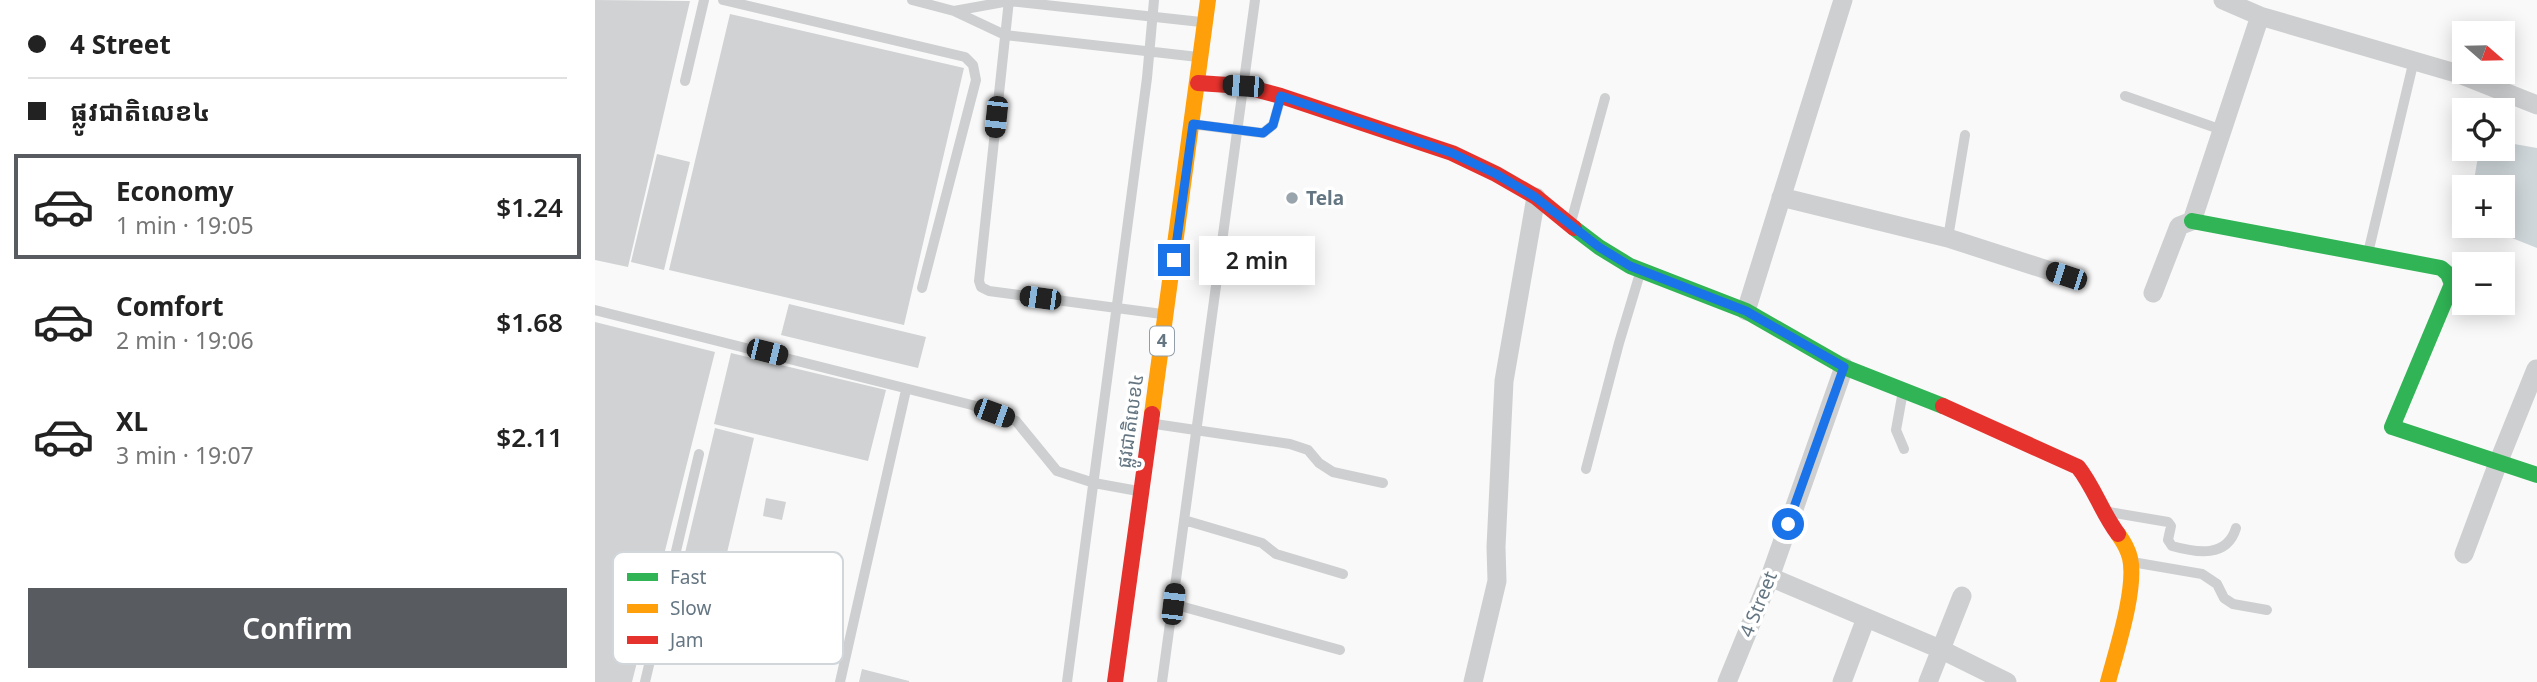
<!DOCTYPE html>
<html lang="en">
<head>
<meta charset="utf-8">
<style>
	:root { --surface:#fff; --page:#f6f6f6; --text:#222; --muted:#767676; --line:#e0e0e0; --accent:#585c60 }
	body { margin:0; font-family:"Noto Sans","Noto Sans Khmer",sans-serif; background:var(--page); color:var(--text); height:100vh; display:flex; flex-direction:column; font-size:26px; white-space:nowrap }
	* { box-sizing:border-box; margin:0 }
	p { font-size:23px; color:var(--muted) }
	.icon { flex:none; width:38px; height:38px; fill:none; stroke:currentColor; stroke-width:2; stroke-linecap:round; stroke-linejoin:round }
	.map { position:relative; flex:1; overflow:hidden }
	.details { display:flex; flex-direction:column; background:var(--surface); width:595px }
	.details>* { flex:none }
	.top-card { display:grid; align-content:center; height:154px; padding:0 28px; background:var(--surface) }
	.needle { width:46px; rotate:110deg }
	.controls { position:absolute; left:1857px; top:21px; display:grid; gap:14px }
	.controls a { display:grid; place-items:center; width:63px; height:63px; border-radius:0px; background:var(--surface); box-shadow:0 4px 18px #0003; font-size:35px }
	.end { position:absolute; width:32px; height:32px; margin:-16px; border:9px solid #1a73e8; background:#fff; box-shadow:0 0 0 4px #fff }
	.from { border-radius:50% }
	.bubble { position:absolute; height:49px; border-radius:0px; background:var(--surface); box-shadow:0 4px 18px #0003; font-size:23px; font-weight:600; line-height:49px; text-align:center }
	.car { position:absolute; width:21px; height:42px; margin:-21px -10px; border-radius:9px; box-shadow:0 0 5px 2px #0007; background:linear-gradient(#222 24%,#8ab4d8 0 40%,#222 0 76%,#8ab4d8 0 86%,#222 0) }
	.top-card b { display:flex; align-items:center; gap:24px; height:66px; font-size:26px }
	.top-card b+b { border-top:2px solid var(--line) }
	.top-card i { width:18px; height:18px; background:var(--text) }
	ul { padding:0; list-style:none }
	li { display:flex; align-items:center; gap:21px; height:105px; margin:0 14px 10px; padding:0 14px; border:4px solid transparent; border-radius:0px }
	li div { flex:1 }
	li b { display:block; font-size:26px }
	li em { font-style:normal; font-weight:600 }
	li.active { border-color:var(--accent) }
	li>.icon { width:63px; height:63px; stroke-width:1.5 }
	.primary-button { display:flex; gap:14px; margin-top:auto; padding:14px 28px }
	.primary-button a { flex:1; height:80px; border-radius:0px; background:var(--accent); color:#fff; font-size:28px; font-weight:600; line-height:80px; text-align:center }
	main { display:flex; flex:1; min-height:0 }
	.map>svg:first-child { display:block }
	.water { fill:#ced6d9 }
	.building { fill:#d0d2d3 }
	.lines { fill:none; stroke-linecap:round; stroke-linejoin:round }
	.lane { stroke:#cecfd0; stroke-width:10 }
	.street { stroke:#cecfd0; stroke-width:19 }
	.fast { stroke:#30b455; stroke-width:16 }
	.slow { stroke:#ff9f0a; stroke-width:16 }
	.jam { stroke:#e5322d; stroke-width:16 }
	.route { stroke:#1a73e8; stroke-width:9 }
	.poi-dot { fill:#99a4ac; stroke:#fff; stroke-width:2.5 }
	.labels { text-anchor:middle; stroke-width:7; stroke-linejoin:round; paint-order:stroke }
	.shield { fill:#fff; stroke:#939fa8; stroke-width:2 }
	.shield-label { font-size:18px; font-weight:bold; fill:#657683 }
	.poi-label { font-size:19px; font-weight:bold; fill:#657683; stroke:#fff; text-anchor:start }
	.street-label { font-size:19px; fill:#657683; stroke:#fff }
	.key { fill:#fff; stroke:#d1d6da; stroke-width:2 }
	.key-label { font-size:19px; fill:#657683 }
</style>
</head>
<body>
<main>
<section class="details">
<div class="top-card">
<b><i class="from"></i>4 Street</b>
<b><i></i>ផ្លូវជាតិលេខ៤</b>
</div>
<ul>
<li class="active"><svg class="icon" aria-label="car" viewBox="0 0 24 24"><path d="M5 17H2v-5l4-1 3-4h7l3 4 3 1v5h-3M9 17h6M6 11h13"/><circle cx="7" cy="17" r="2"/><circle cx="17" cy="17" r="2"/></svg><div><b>Economy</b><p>1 min · 19:05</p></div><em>$1.24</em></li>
<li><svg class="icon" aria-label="car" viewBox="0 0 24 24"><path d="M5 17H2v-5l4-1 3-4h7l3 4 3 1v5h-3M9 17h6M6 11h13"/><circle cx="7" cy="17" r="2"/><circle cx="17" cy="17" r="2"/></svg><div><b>Comfort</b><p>2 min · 19:06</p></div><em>$1.68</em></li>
<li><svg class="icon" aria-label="car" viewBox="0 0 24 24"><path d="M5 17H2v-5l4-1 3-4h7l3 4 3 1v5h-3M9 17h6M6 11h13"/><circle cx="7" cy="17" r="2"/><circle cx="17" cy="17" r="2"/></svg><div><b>XL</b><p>3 min · 19:07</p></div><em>$2.11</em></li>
</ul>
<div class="primary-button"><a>Confirm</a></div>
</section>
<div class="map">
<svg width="1942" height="682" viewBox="0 0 1942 682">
	<rect width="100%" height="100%" fill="#f9f9f9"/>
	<path class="water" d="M1908,142L1942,148V248L1892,228L1891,226H1908V187H1878L1882,162L1890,149H1908Z"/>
	<path class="building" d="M0,0L95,1L33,267L0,260Z
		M135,14L369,68L309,325L74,270Z
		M62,154L95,162L69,270L36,262Z
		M194,304L331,337L323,368L186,335Z
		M0,322L120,352L37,682H0Z
		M136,353L291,390L273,461L119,424Z
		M120,428L159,438L123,591L83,582Z
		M171,498L191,502L187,520L168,516Z
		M267,669L314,681V682H264Z"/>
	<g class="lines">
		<path class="lane" d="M128,0L370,57L378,65L381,80L327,288
			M317,0L359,11L410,35L603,57
			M414,0L384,281L386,287L394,291L567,314
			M359,11L414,1L606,22
			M90,81L109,0
			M1530,96L1627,130
			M604,125L668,133L678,125L686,97
			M976,222L1010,98
			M1353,238L1370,135
			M1773,253L1819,60
			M0,310L377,405L421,421L462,471L499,483L543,491
			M1308,391L1301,430L1309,449
			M560,424L695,444L713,450L724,463L738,472L788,483
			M991,469L1024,343L1046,270
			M1514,512L1573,522L1576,526L1573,540L1577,546C1602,553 1632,558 1641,528
			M589,520L667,543L681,554L748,574
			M1537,562L1607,574L1622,584L1629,598L1638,604L1672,610
			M578,604L745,650
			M50,682L104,454
			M245,682L311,390
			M472,682L552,78L559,0
			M567,682L660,0"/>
		<path class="street" d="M1628,0L1665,16L1864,74L1942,105
			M1186,197L1353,238L1471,276
			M1558,293L1584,226L1597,221L1665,16
			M1151,311L1248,0
			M1869,554L1903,463L1941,369
			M1175,577L1345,649L1412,682
			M878,682L902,581L901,547L909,381L941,197
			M1132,682L1175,577L1249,367
			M1247,682L1271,618
			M1333,682L1367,596"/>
		<path class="fast" d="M1597,221L1846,268L1853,274L1857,284L1797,427L1942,475
			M979,228L1004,247L1035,266L1151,311L1249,367L1348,406"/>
		<path class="slow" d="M557,414L613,0
			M1513,682C1521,652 1542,588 1535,558C1533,549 1528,541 1523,534"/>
		<path class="jam" d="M603,83L648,86L686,96L857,153L901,174L941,197L979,228
			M1348,406L1483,467C1499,487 1507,513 1523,534
			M520,682L557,414"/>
	</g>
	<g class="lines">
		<path class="route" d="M579,260L598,124L668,133L678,125L686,96L857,153L901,174L940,197L1004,247L1035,266L1151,311L1249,367L1193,524"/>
	</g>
	<circle class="poi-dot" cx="697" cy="198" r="7"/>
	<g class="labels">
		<rect class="shield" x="555" y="326.5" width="24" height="29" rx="5"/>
		<g class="shield-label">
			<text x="567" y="347">4</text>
		</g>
		<g class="poi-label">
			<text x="711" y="205">Tela</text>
		</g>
		<g class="street-label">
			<text transform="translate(535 421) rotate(-82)" y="7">ផ្លូវជាតិលេខ៤</text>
			<text transform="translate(1163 604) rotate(-68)" y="7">4 Street</text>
		</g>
	</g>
	<rect x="18" y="552" width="230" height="112" rx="10" class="key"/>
	<rect x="32" y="573" width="31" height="8" fill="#30b455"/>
	<rect x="32" y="604" width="31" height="9" fill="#ff9f0a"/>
	<rect x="32" y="636" width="31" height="8" fill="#e5322d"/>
	<g class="key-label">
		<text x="75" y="584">Fast</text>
		<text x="75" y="615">Slow</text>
		<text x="75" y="647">Jam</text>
	</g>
</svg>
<div class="controls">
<a><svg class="needle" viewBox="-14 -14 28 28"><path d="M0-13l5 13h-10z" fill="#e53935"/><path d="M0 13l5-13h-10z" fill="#767676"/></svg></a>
<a><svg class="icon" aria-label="locate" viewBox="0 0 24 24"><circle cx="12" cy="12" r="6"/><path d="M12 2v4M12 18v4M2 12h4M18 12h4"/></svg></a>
<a>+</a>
<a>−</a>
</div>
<i class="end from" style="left:1193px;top:524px"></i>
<i class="end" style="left:579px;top:260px"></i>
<div class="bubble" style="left:604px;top:236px;width:116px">2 min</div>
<i class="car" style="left:648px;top:86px;rotate:274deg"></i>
<i class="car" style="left:401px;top:117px;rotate:186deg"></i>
<i class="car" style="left:1471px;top:276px;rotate:288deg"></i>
<i class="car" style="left:445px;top:298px;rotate:278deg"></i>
<i class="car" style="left:172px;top:352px;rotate:104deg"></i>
<i class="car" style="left:399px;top:413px;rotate:110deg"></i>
<i class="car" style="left:578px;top:604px;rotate:7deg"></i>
</div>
</main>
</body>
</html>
